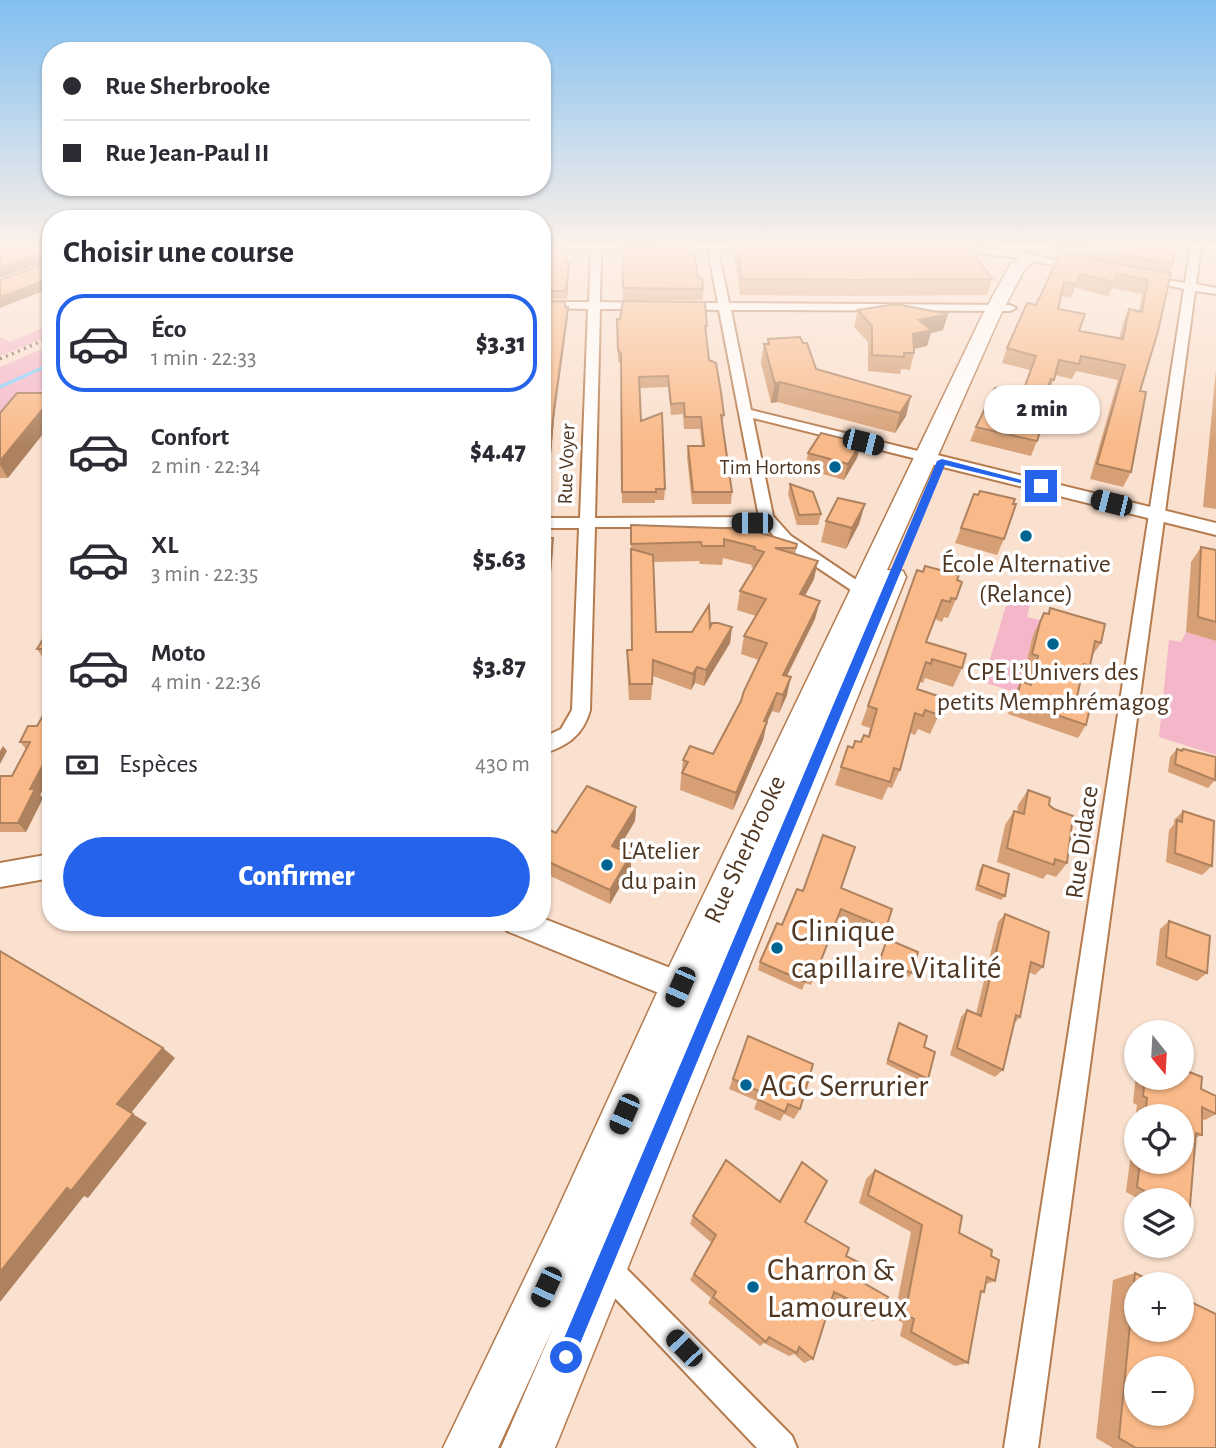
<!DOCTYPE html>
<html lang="fr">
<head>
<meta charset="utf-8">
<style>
	:root { --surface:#fff; --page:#f7f7f7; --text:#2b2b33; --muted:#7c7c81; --line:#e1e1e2; --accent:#2563eb }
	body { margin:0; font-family:"Alegreya Sans",sans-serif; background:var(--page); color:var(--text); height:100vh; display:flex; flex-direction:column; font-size:26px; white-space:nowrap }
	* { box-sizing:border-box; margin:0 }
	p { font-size:23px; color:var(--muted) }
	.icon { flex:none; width:38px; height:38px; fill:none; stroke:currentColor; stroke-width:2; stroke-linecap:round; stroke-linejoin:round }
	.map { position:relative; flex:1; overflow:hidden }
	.side { position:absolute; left:42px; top:210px; width:509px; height:721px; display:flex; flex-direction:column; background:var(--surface); border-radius:28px; box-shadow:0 2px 5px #0004 }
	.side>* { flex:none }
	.hud { position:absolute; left:42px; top:42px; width:509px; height:154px; border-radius:28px; box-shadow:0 2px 5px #0004; display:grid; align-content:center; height:154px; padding:0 21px; background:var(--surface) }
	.needle { width:46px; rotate:162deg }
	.buttons { position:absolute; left:1124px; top:1020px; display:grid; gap:14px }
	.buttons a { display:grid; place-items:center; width:70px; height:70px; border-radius:50%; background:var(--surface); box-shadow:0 2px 5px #0004; font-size:35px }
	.end { position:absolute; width:32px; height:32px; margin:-16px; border:9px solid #2563eb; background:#fff; box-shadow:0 0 0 4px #fff }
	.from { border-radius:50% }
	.bubble { position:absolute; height:49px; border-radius:24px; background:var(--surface); box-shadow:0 2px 5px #0004; font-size:23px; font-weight:800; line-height:49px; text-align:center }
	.car { position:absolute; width:21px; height:42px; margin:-21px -10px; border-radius:9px; box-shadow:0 0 5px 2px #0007; background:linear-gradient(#222 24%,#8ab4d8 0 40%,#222 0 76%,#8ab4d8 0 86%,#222 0) }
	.hud b { display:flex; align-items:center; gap:24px; height:66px; font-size:26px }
	.hud b+b { border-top:2px solid var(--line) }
	.hud i { width:18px; height:18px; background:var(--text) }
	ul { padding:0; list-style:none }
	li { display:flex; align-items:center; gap:21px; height:98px; margin:0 14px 10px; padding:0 7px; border:4px solid transparent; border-radius:28px }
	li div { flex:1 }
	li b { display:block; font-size:26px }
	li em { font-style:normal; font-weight:800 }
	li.on { border-color:var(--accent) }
	li>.icon { width:63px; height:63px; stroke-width:1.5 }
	h2 { padding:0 21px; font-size:32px; line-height:84px }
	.pay { display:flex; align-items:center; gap:18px; height:77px; padding:0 21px; font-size:26px }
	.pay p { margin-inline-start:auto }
	.button { display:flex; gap:14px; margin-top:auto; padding:14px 21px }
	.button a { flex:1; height:80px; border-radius:42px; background:var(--accent); color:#fff; font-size:28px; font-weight:800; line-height:80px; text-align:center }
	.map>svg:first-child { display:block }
	.green { fill:#f4b7ca }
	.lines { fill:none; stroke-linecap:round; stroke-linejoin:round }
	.stream { stroke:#88cfff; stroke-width:3.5 }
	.minor-casing { stroke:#b47b4e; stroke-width:4 }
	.tertiary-casing { stroke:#b47b4e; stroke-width:4 }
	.primary-casing { stroke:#b47b4e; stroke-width:3 }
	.minor { fill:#fff; fill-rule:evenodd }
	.tertiary { fill:#fff; fill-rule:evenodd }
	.primary { fill:#fff; fill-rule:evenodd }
	.rail { stroke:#7b624f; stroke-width:3.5; stroke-dasharray:2 4.5; stroke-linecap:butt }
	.wall { fill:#d69f75; fill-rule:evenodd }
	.shaded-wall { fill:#ae825f }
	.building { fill:#f9b988; stroke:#ae825f; stroke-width:2; fill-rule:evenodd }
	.route { fill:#2563eb }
	.poi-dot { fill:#006493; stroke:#fff; stroke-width:2.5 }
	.labels { text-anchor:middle; stroke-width:7; stroke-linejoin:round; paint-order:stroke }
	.far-street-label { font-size:21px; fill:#4f3723; stroke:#fff }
	.far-poi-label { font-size:21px; fill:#4f3723; stroke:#fff; text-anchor:end }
	.poi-label { font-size:26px; fill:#4f3723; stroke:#fff }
	.street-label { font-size:26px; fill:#4f3723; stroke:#fff }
	.near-poi-label { font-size:32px; fill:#4f3723; stroke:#fff; text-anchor:start }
</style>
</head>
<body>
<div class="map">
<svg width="1216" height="1448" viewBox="0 0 1216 1448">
	<rect width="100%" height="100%" fill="#fae0ce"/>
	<path class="green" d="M51,306V335L0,356V337L10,342L40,329Z
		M51,345V379L0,439V367Z
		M1012,586L1033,592L1027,617L1043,621L1033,636L1025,668L1031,669L1078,712L983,682Z
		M1186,632L1216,641V755L1159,737L1169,640L1181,642Z"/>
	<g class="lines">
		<path class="stream" d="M0,387L51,364"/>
		<defs>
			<path id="minor" d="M542,245H764V249L760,250H718L729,303L1010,305L1016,308L1010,311L731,310L751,410L930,454L932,457L925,461L753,418L773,516L791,536L883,598L881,602H869L779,542L766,527H595L590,710C583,736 567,746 542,754V738L561,729L572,710L579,528H542V518H580L588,309L542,308V302H589L591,250H542ZM601,250H708L718,303H682L676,306L682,309L719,310L759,517L595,518L600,309H648L654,306L648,303L600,302Z
				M948,245L1021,252L1085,268L1080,271L1021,258L951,250L946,247Z
				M1191,245H1201L1196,284L1216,288V294L1195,291L1038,1448H1004L1184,289L1140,279L1145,276L1185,283Z
				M604,1251L614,1256L792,1436L797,1448H757L594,1276L589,1266L594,1256Z"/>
			<path id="tertiary" d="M925,452L1216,523V535L919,461L916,457Z
				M51,854V878L0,887V863Z
				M542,918L704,981L708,992L704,1003L693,1007L507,931L502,922H542Z"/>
			<path id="primary" d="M1029,253L1037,258L1024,270L1000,316L887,570L903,571L906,577L555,1448H501L554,1326L498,1448H443L551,1224L666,973L982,316L1011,263Z"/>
		</defs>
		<use href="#minor" class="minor-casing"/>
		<use href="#tertiary" class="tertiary-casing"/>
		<use href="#primary" class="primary-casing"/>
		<use href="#minor" class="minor"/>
		<use href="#tertiary" class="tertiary"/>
		<use href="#primary" class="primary"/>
		<path class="rail" d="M0,359L51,337"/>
	</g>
	<path class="wall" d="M651,245L698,277L703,289V300H623L622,247H651Z
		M735,245H973L976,249L974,254L992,279L987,295L852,296L740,295L734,253Z
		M1051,245H1177L1173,264L1169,273L1140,391L1131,472L1123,487L1090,479L1118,380L1076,371L1072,379L1055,375L1048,395L1045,394L1034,420L1037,441L1031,456L970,441L976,427L1022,394L1030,370L1002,363L1007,348L1036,305L1061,252L1049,250ZM1075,288L1108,296L1112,288L1142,294L1139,311L1129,309L1123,323L1119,339L1079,331L1058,309L1061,296L1071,298Z
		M542,248H567V263H569V271L567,299H542Z
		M542,301L568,307V316L554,418L547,503H542Z
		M858,310L948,314L943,330L931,333L927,346L914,349V353L910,370L901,369L900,374L868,371V342L854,327Z
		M620,319L707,326L706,337L709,360L724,415L722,426L732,492L731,504H692L687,457L688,446H702L700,429H684L683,414L671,415L668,387L640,388L641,421L665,489L664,500H655V503H622L621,365L618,361L617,330Z
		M768,339L803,343L816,369L906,416L895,433L777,402L771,403L761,363L764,344H767Z
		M1216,369V509L1203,507Z
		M0,413L8,478H0Z
		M808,453L857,458L844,480L805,469Z
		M790,484L821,514L818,525H797L788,494Z
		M974,494L1013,504L1004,539L997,555L955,543Z
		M865,504L859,524L846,549L821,542L826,521Z
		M631,525L797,544L795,554L814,579L805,596L815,619L787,676V695L779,713L772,711L767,722L763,740L733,810L680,790L681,778L683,760L713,754L741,701L759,660L741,654L744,636L756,616L737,610L740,591L754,568L751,567L752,565L723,558L722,565L700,564L699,561L653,562L656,632H692L710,627H732L730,643L704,686L695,683L691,690L653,676L651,700H629L627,666V650H631Z
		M1201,547L1216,550V641L1186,632L1191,562Z
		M917,570L957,580L956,599L948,618L944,617L942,622L935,619L926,642L962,668L953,687L925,678L923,683L920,682L917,689L939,715L930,734L918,729L915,735L910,733L900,770L892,788L888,787L882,800L835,785L848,746L853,748L868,736L870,728L861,725Z
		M1050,608L1101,643L1092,656L1090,666L1082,680L1081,679L1077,697L1086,725L1078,738L1008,714L1014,695L1021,681L1027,683L1031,669L1025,668L1033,635L1044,613L1047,614Z
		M51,626V659H44L37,649Z
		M51,702V775L40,795L43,798L26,832H0V778L12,776L26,749L20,742L37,726Z
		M1177,749L1181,751L1183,749L1215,780L1208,788L1168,772L1170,757Z
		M1028,790L1049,805L1067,863L1056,877L1047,874L1043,879L997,862L1005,825L1014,811L1017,812L1018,805Z
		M636,807L635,821L618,849L631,868L610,904L542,872V826L556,833Z
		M1183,811L1212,866L1202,875L1166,862L1169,830L1174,824V820Z
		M983,865L1005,896L1001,900L975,890L980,869Z
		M841,888L886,928L881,936L838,917L811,985L805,983L802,990L758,970L760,962L803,891Z
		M1005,914L1043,967L1035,975L1029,972L1020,1017L1013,1025L1003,1070L995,1077L950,1055L961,1017L967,1010L976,1014L998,922Z
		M1169,921L1207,973L1197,981L1156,965L1160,929Z
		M887,939L912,973L909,977L877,964Z
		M899,1023L924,1047L928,1079L925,1083L886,1064L897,1027Z
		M748,1036L800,1109L794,1119L784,1114L780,1121L754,1109L757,1101L729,1089Z
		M1184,1070L1201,1089L1216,1114L1205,1120L1202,1119V1135L1195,1138L1188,1230L1181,1232V1200H1139V1199L1126,1192L1137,1105L1133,1103L1136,1074V1078H1181V1072ZM1136,1116H1181V1162H1136Z
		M802,1162L805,1222L846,1256L883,1316L872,1321L831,1301L813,1359L804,1363L794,1354L789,1356L764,1343L760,1346L708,1303L711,1298L690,1280L712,1243L690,1224L693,1216L779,1201L795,1173Z
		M875,1170L991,1256L995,1281L986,1284L984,1292L980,1294L968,1363L955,1366L900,1336L903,1323L894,1318L911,1232L859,1203L866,1179Z
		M1135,1273L1216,1448H1113L1096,1438L1113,1280Z"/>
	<path class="shaded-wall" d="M49,252L51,260L0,278V268Z
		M569,263V271L567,299L566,291Z
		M51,278V288L0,308V297Z
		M568,307V316L554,418L547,503L546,493L554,409Z
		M948,314L943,330L931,333L927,346L908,350L913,334L919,320Z
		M780,382L777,402L771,403L775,384Z
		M911,396L906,416L895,433L900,413Z
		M51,399V424L8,478L0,465V461Z
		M861,443L857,458L844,480L848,464Z
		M865,504L859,524L846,549L852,528Z
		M553,538V548L542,683V663Z
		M818,561L814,579L795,613L800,594Z
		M820,601L815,619L778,693L783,675Z
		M732,627L730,643L704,686L706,670Z
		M697,667L695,683L691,690L693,674Z
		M791,677L787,695L779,713L783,695Z
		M777,693L772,711L767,722L763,740L733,810L736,793L764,721Z
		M3,746L7,751L0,764V751Z
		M51,750V775L40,795L43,798L26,832L18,823L30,789Z
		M636,807L635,821L612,860V846Z
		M631,854V868L610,904V890Z
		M163,1048L175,1058L131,1113L117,1104Z
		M133,1114L147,1123L88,1198L84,1196L0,1302V1272L67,1188Z"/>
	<path class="building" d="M4,245H51V278L0,297V280L48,263L49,252L0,268V246Z
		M652,245H693L698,277L702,279L703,289L623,288L622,247H652Z
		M737,245H973L976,249H971L992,279L855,280L742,279Z
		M1065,245H1177L1173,264Z
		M542,248H567L566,263H569L566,291H542Z
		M1060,254L1171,273L1158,331L1140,391L1146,392L1131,472L1097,464L1125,365L1081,356L1079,364L1059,360L1054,380L1051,379L1034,420L1043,423L1037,441L976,427L995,388L1022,394L1036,356L1007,348L1027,303L1036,305ZM1080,274L1114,282L1117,274L1148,280L1142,312L1129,309L1123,339L1079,331L1085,314L1058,309L1064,282L1077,284Z
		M542,301L565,302V307H568L554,409L546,493H542Z
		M623,301L705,302L707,326H705L709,360L716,363L721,392L724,415H721L732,492H693L688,446H704L701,417H685L684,403L671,404L668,376L639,377L641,421L662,413L665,489H656V492H622L621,354L618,350L617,319H620Z
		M896,304L948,314L919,320L931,330L913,334L914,353H904V357L872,355V326L858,310Z
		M800,337L803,343H807L816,369L911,396L900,413L780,382L775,384L764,344H769L768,339Z
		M17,393H51V399L0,461V413Z
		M821,433L861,443L848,464L808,453Z
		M790,484L813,492L821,514L799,515Z
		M980,491L1015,499L1013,504H1016L1004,539L961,528L974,494L978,495Z
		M838,498L865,504L852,528L826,521Z
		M631,525L748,529L797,544L796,548H775L818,561L800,594L820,601L783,675L791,677L783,695L777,693L764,721L767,722L736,793L682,773L688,762L683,760L690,746L713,754L741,701L744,691L767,643L744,636L766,599L740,591L764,552L754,549L755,547L724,539V546H702L701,542L631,544Z
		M542,538H553L542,663Z
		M1201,547L1216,550V622L1198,617Z
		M631,549L653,555L656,632H692L709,605L710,627L712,623H718L732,627L706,670L697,667L693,674L653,660L652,684H630L627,650H632Z
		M925,566L959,575L957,580L962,582L956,599L951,598L950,602L942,600L926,642L966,654L962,668L932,659L931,664L926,662L917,689L944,698L939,715L925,710L923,716L915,713L900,770L894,768L890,782L841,767L848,746L853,748L855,741L861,742L864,735L869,737L877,709L868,706L917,570L923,572Z
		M1050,608L1105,624L1101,643L1095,641L1090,666L1084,664L1077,697L1089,701L1091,704L1086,725L1016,701L1021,681L1031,685L1038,656L1032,654L1040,622L1044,613L1049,614Z
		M51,626V649H37Z
		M51,702V750L30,789H35L18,823H0V778L1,776H12L30,742H20L28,726H37Z
		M1177,749L1182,751L1183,749L1216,757L1215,780L1175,764Z
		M587,786L636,807L612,846L631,854L610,890L542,859V826L556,833Z
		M1028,790L1050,798L1049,805L1054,809L1073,816L1067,863L1055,859L1054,865L1007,848L1014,811L1024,814Z
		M1183,811L1214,821L1212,866L1175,853L1177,820L1182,822Z
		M823,835L855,847L841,888L892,909L886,928L841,909L814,978L808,975L805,982L760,962L777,923L782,925L797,889L803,891Z
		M983,865L1009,874L1005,896L978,885Z
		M1005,914L1049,932L1043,967L1031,962L1020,1017L1016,1015L1003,1070L957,1048L967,1010L981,1016Z
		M1169,921L1210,936L1207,973L1166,957Z
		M887,939L918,952L912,973L880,960Z
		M0,951L163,1048L117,1104L133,1114L71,1191L67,1188L0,1272Z
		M899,1023L927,1036L924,1047L935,1052L928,1079L888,1060Z
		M748,1036L813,1064L800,1109L788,1104L785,1112L759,1100L761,1092L733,1079Z
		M1184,1070L1202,1077L1201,1089L1216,1096V1114L1202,1107V1135L1196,1133L1188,1230L1181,1226V1200H1150V1194L1137,1187L1140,1162H1181V1116H1145L1147,1098L1143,1096L1145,1078H1181V1076L1184,1077Z
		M726,1160L780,1202L802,1162L827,1181L805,1222L849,1248L846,1256L866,1266L862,1282L888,1297L883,1316L834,1292L813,1359L799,1347L797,1353L769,1337L766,1342L713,1297L716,1292L694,1274L716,1235L693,1216Z
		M875,1170L962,1216L959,1233L992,1250L991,1256L999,1260L995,1281L987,1277L984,1292L981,1291L968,1363L911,1332L914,1319L905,1314L922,1225L868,1195Z
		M1135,1273L1157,1284H1136V1330H1181V1297L1216,1314V1448H1136L1119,1438ZM1136,1368H1181V1414H1136Z"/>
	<linearGradient id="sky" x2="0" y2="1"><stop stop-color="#81bff1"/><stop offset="0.55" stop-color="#fdf1e9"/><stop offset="1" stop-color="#fdf1e9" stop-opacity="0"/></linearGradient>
	<rect width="1216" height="447" fill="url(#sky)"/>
	<path class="route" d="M942,459L1045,486L1041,488L945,465L572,1363L566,1366L559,1363L557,1357L559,1350L937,461Z"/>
	<g class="poi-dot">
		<circle cx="835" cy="467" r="7"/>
		<circle cx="1026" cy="536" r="7"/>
		<circle cx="1053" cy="644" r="7"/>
		<circle cx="607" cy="865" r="7"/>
		<circle cx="777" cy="948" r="7"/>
		<circle cx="746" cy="1085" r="7"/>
		<circle cx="753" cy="1287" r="7"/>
	</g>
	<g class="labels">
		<g class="far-street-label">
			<text transform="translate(566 464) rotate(-88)" y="7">Rue Voyer</text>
		</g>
		<g class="far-poi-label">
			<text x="821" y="474">Tim Hortons</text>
		</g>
		<g class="poi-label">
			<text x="1026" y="572">École Alternative<tspan x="1026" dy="30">(Relance)</tspan></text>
			<text x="1053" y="680">CPE L’Univers des<tspan x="1053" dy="30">petits Memphrémagog</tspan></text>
			<text x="621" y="859" text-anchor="start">L'Atelier<tspan x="621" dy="30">du pain</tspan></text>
		</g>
		<g class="street-label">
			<text transform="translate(1081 842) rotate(-82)" y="9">Rue Didace</text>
			<text transform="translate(744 849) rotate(-65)" y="9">Rue Sherbrooke</text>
		</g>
		<g class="near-poi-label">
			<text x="791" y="941">Clinique<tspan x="791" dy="37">capillaire Vitalité</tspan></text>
			<text x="760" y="1096">AGC Serrurier</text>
			<text x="767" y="1280">Charron &amp;<tspan x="767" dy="37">Lamoureux</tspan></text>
		</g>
	</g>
</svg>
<div class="buttons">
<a><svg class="needle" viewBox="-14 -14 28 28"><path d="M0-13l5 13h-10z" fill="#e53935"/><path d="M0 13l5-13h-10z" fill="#7c7c81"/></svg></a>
<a><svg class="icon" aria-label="locate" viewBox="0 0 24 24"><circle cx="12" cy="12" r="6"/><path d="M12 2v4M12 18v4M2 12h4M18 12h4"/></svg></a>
<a><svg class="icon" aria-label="layers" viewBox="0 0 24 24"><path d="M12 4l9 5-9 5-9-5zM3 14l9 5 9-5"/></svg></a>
<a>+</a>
<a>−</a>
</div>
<i class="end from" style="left:566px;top:1357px"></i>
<i class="end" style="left:1041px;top:486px"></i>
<div class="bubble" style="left:984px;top:385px;width:116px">2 min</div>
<i class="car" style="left:863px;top:442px;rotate:104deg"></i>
<i class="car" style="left:1111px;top:503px;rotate:284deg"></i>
<i class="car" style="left:752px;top:523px;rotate:270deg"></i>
<i class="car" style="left:680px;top:987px;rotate:204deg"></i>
<i class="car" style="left:624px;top:1114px;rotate:204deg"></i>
<i class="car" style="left:546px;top:1287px;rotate:205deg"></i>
<i class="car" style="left:684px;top:1348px;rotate:316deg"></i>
<div class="hud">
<b><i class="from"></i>Rue Sherbrooke</b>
<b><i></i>Rue Jean-Paul II</b>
</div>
<section class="side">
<h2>Choisir une course</h2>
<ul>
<li class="on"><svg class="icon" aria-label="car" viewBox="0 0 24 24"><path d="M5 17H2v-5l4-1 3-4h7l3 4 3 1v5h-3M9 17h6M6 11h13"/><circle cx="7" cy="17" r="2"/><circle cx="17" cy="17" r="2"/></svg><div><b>Éco</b><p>1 min · 22:33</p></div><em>$3.31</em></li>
<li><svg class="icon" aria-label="car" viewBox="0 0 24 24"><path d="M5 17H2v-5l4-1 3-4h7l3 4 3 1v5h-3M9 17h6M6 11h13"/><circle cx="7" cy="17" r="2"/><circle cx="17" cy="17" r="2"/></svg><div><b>Confort</b><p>2 min · 22:34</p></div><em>$4.47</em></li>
<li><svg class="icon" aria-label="car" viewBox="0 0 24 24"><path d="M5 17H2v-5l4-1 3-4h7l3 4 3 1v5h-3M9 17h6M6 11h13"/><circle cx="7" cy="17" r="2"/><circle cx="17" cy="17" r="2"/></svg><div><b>XL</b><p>3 min · 22:35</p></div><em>$5.63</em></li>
<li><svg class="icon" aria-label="car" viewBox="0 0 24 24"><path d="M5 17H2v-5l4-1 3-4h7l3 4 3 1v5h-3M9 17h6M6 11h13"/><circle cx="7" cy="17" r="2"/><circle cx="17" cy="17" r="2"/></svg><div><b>Moto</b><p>4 min · 22:36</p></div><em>$3.87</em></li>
</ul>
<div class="pay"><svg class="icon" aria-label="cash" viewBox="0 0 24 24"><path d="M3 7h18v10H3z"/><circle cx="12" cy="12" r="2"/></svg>Espèces<p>430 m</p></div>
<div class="button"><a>Confirmer</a></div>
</section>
</div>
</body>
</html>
